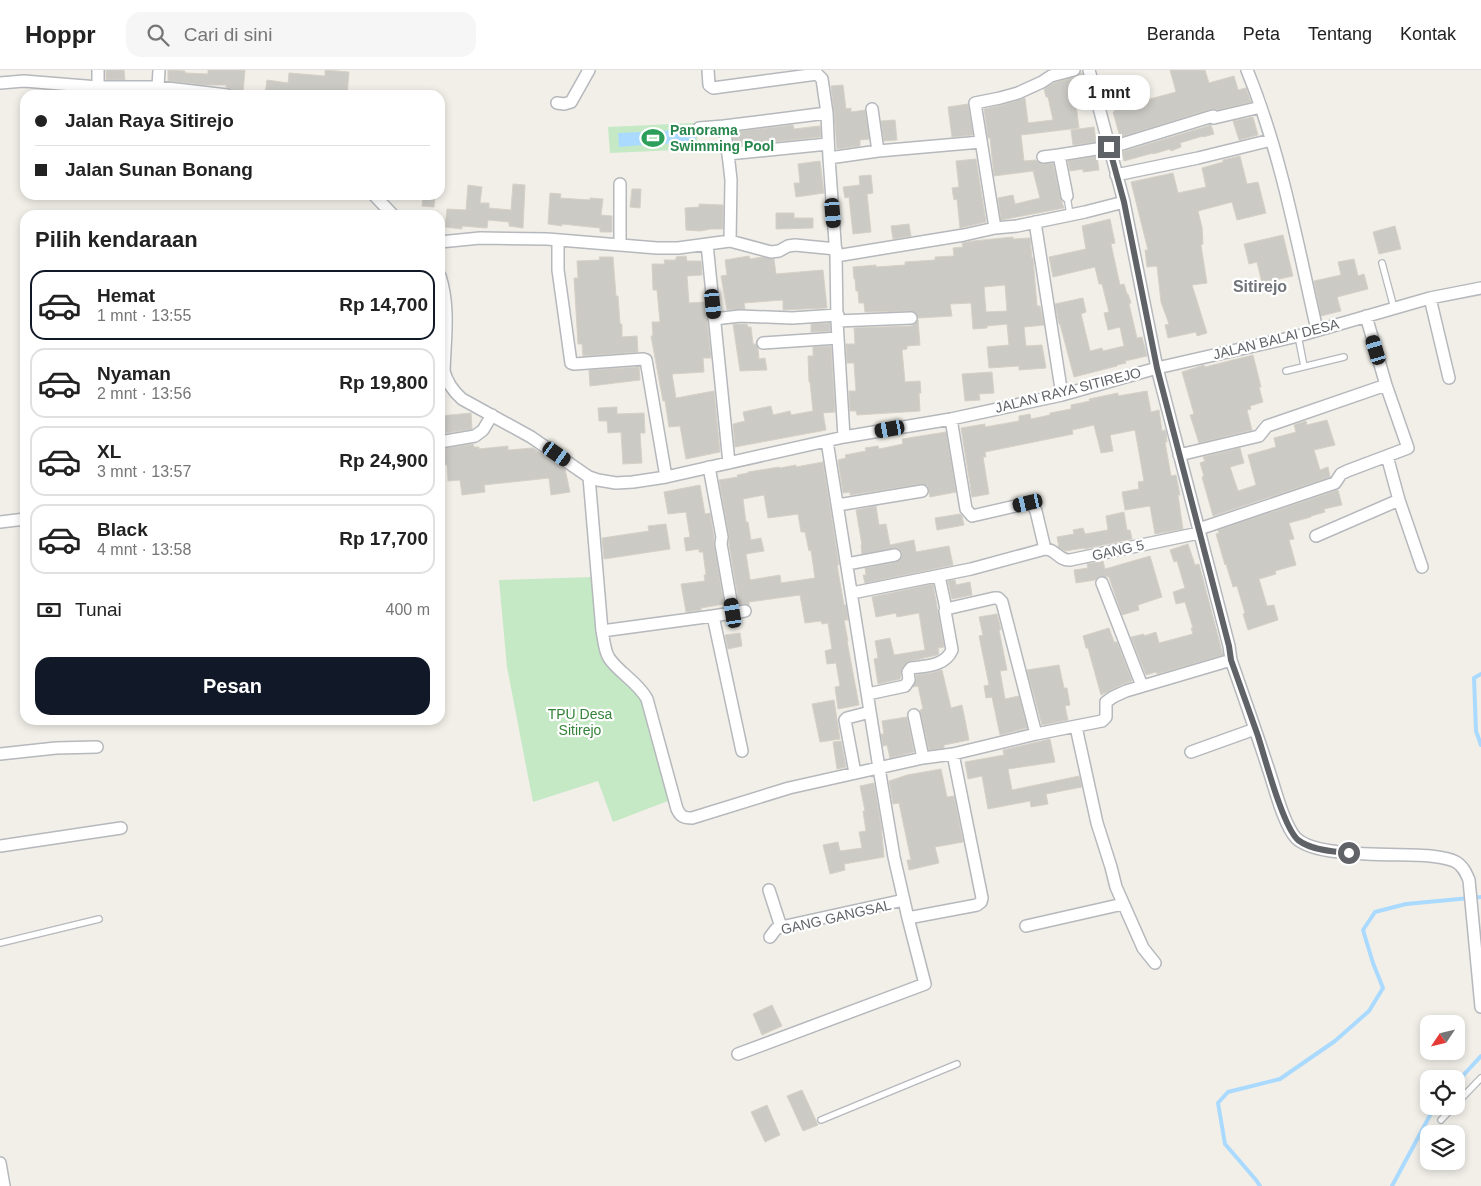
<!DOCTYPE html>
<html lang="id">
<head>
<meta charset="utf-8">
<style>
	:root { --surface:#fff; --page:#f6f6f6; --text:#222; --muted:#767676; --line:#e0e0e0; --accent:#111827 }
	body { margin:0; font-family:Helvetica,sans-serif; background:var(--page); color:var(--text); height:100vh; display:flex; flex-direction:column; font-size:19px; white-space:nowrap }
	* { box-sizing:border-box; margin:0 }
	p { font-size:16px; color:var(--muted) }
	.icon { flex:none; width:28px; height:28px; fill:none; stroke:currentColor; stroke-width:2; stroke-linecap:round; stroke-linejoin:round }
	.map { position:relative; flex:1; overflow:hidden }
	.sheet { position:absolute; left:20px; top:140px; width:425px; height:515px; display:flex; flex-direction:column; background:var(--surface); border-radius:15px; box-shadow:0 2px 8px #0003 }
	.sheet>* { flex:none }
	.banner { position:absolute; left:20px; top:20px; width:425px; height:110px; border-radius:15px; box-shadow:0 2px 8px #0003; display:grid; align-content:center; height:110px; padding:0 15px; background:var(--surface) }
	.needle { width:32px; rotate:235deg }
	.tools { position:absolute; left:1420px; top:945px; display:grid; gap:10px }
	.tools a { display:grid; place-items:center; width:45px; height:45px; border-radius:10px; background:var(--surface); box-shadow:0 2px 8px #0003; font-size:25px }
	.end { position:absolute; width:22px; height:22px; margin:-11px; border:6px solid #5f6368; background:#fff; box-shadow:0 0 0 2px #fff }
	.from { border-radius:50% }
	.bubble { position:absolute; height:35px; border-radius:15px; background:var(--surface); box-shadow:0 2px 8px #0003; font-size:16px; font-weight:600; line-height:35px; text-align:center }
	.car { position:absolute; width:15px; height:30px; margin:-15px -8px; border-radius:6px; box-shadow:0 0 4px 1px #0007; background:linear-gradient(#222 24%,#8ab4d8 0 40%,#222 0 76%,#8ab4d8 0 86%,#222 0) }
	.banner b { display:flex; align-items:center; gap:18px; height:48px; font-size:19px }
	.banner b+b { border-top:1px solid var(--line) }
	.banner i { width:12px; height:12px; background:var(--text) }
	ul { padding:0; list-style:none }
	li { display:flex; align-items:center; gap:15px; height:70px; margin:0 10px 8px; padding:0 5px; border:2px solid var(--line); border-radius:15px }
	li div { flex:1 }
	li b { display:block; font-size:19px }
	li em { font-style:normal; font-weight:600 }
	li.current { border-color:var(--accent) }
	li>.icon { width:45px; height:45px; stroke-width:1.5 }
	h2 { padding:0 15px; font-size:22px; line-height:60px }
	.pay { display:flex; align-items:center; gap:12px; height:55px; padding:0 15px; font-size:19px }
	.pay p { margin-inline-start:auto }
	.primary-button { display:flex; gap:10px; margin-top:auto; padding:10px 15px }
	.primary-button a { flex:1; height:58px; border-radius:15px; background:var(--accent); color:#fff; font-size:20px; font-weight:600; line-height:58px; text-align:center }
	header { display:flex; align-items:center; gap:30px; box-sizing:border-box; height:70px; padding:0 25px; background:var(--surface); border-bottom:1px solid var(--line) }
	header strong { font-size:24px }
	nav { display:flex; gap:28px; margin-inline-start:auto; font-size:18px }
	.search { width:350px; height:45px; background:var(--page); display:flex; align-items:center; gap:12px; box-sizing:border-box; padding:0 18px; border-radius:15px; color:var(--muted); font-size:19px }
	.map>svg:first-child { display:block }
	.green { fill:#c5e8c5 }
	.water { fill:#aadaff }
	.lines { fill:none; stroke-linecap:round; stroke-linejoin:round }
	.stream { stroke:#aadaff; stroke-width:4 }
	.building { fill:#cccac5; stroke:#d6d1c6; fill-rule:evenodd }
	.service-casing { stroke:#b5b8bc; stroke-width:8 }
	.minor-casing { stroke:#b5b8bc; stroke-width:14 }
	.service { stroke:#fff; stroke-width:5.5 }
	.minor { stroke:#fff; stroke-width:11 }
	.route { stroke:#5f6368; stroke-width:6 }
	.labels { text-anchor:middle; stroke-width:4.5; stroke-linejoin:round; paint-order:stroke }
	.leisure-label { font-size:14px; font-weight:bold; fill:#27864d; stroke:#fff; text-anchor:start }
	.street-label { font-size:14px; fill:#5f6368; stroke:#fff }
	.park-label { font-size:14px; fill:#348238; stroke:#fff }
	.quarter-label { font-size:16px; font-weight:bold; fill:#70757a; stroke:#fff }
</style>
</head>
<body>
<header>
<strong>Hoppr</strong>
<div class="search"><svg class="icon" aria-label="search" viewBox="0 0 24 24"><circle cx="10" cy="10" r="6"/><path d="M15 15l6 6"/></svg>Cari di sini</div>
<nav><a>Beranda</a><a>Peta</a><a>Tentang</a><a>Kontak</a></nav>
</header>
<div class="map">
<svg width="1481" height="1116" viewBox="0 0 1481 1116">
	<rect width="100%" height="100%" fill="#f1efe8"/>
	<path class="green" d="M695,53L699,79L610,83L608,57Z
		M592,507L599,581L604,589L640,624L673,729L613,752L598,711L533,732L507,597L499,510Z"/>
	<path class="water" d="M695,59L696,72L662,74V61Z
		M641,62L642,75L619,77L618,63Z"/>
	<g class="lines">
		<path class="stream" d="M1481,604L1474,608L1476,661L1481,675
			M1456,1013L1481,986
			M1260,1116L1256,1110L1225,1074L1218,1033L1228,1022L1280,1009L1335,971L1369,941L1383,918L1373,893L1363,860L1375,842L1406,834L1481,827
			M1392,1116L1435,1036"/>
	</g>
	<path class="building" d="M106,0H124L125,10H106Z
		M168,0L185,1V3L208,4V0H245L243,23L234,22L231,19L226,17V15H203L168,11Z
		M325,0L349,2L347,25H265L267,10L288,13L289,3L325,6Z
		M1170,0H1205L1209,13L1234,6L1238,20L1246,18L1251,32L1217,40L1211,39L1120,67L1113,42L1115,41L1109,20L1144,9L1150,29L1176,22Z
		M1080,3H1082L1090,32L1076,35L1079,58L1021,65L1024,91L1036,90L1041,94L1053,93L1060,127L1064,138L1001,150L998,128L1013,125L1015,134L1040,128L1033,101L994,106L990,68H988L984,39L1002,35L1025,28L1028,53L1053,50L1048,27H1046L1044,19L1054,13L1076,7Z
		M843,15L846,39L851,38V42L865,40L869,69L860,70V76L837,79L834,42L831,16Z
		M968,34L973,65L952,67L948,37Z
		M1253,47L1258,65L1239,70L1233,51Z
		M895,50L897,70L884,71L881,51Z
		M793,55L794,59L820,56L821,67L734,76L732,62Z
		M1211,55L1214,64L1203,67V66L1180,73L1181,77L1171,81L1170,79L1153,84V83L1124,91L1122,82Z
		M1094,57L1096,72L1073,75L1071,60Z
		M1097,86L1099,100L1083,102V99L1070,101L1068,91Z
		M1240,86L1247,114L1258,112L1266,143L1237,150L1232,132L1198,141L1202,157L1203,174L1201,175L1207,213L1192,215L1207,263L1197,266L1196,262L1168,268L1165,255L1169,254L1161,232L1157,196L1147,197L1145,180H1148L1131,112L1173,103L1178,123L1206,117L1202,98L1223,92V90Z
		M976,89L986,152L960,158L957,129L954,130L952,118L959,117L956,91Z
		M820,91L824,123L796,127L794,113H800L798,94Z
		M871,105L873,123L867,124L871,162L853,164L849,127L845,128L843,117L860,115L859,106Z
		M513,114L525,115L523,158L509,156V152L488,150L487,158L462,156V159L445,157L447,139L466,140L468,115L482,117L480,133H489V138L511,140Z
		M632,119H641L640,138L630,137Z
		M550,123L561,124L560,128L590,130V128L603,129L601,145L612,146V162H600V158L562,154V156L548,154Z
		M423,125H435L434,137L422,136Z
		M699,134L723,135V159H711L700,161L686,160L685,138L699,137Z
		M776,143H794V148H813V158L776,159Z
		M1110,149L1115,173L1111,174L1120,215L1124,214L1127,224H1128L1131,233L1129,234L1137,268L1142,267L1147,286L1125,291L1126,293L1117,295V296L1074,307L1060,254H1059L1055,234L1083,228L1086,242L1081,244L1090,281L1102,278L1103,281L1124,276L1120,257L1108,260L1104,243L1109,242L1102,214H1099L1095,197L1053,207L1049,187L1086,179L1082,156Z
		M909,154L911,166L893,169L891,156Z
		M1395,156L1401,179L1379,184L1373,162Z
		M1283,165L1293,206L1262,213L1257,192L1249,194L1244,174Z
		M1013,167V169L1030,168L1032,188H1033L1037,236H1040L1044,255L1024,257L1026,276L1042,275L1046,298L1019,300V296L989,298L987,277L1009,275L1007,254L987,256V258L973,259L971,233L950,234L952,246L918,248L917,244L911,241L865,242L864,233H859L858,221H856L855,209H854L853,197L876,195V197L905,195V192L935,190V187L954,186L953,178L963,177L962,173L973,171ZM1005,215L1007,241L986,242L984,217Z
		M686,186L687,191H701L702,205L687,206L689,233L705,232L711,288H703L704,302L672,304L676,328L714,321L720,382L686,389L680,356L669,357L665,331H663L651,266H653L652,252H660L657,220H653L652,194H665L664,190H676V187Z
		M749,186L750,189L762,187L774,189L776,204L823,200L827,238L783,240V230L744,233L745,239L727,240L721,206L727,205L725,190Z
		M599,187H613L616,226H618L620,254H622V267L637,266L638,282L583,286L582,274H578L574,208H578L577,191L600,190Z
		M1354,189L1358,206L1364,204L1368,219L1337,227L1341,241L1321,246L1314,211L1341,205L1338,192Z
		M918,250L920,275L907,276V279L902,280L905,312L920,311L921,323H919L920,341L857,345L856,341H850L849,321H856L854,293H847L846,274H855L854,258L911,256L915,254Z
		M830,253V261L811,262V254Z
		M733,254H747L748,257H751L753,274H756L758,278L759,289L765,288L767,300L740,301Z
		M831,276L835,342L823,343L826,360L735,377L733,354L745,351L743,342L771,336L773,345L790,341L791,345L813,341L810,312H809L808,286H813V277Z
		M1253,285L1261,317H1259L1263,332L1250,336L1251,339L1247,340L1252,360L1199,373L1190,345L1194,344L1182,302L1204,295L1205,297Z
		M639,297L640,310L590,316L589,300Z
		M992,302L994,323L979,324L980,330L965,331L962,304Z
		M1147,321L1151,342L1159,340L1162,361L1165,360L1166,362L1167,372H1165L1171,406L1176,405L1180,425H1178L1183,459L1155,464L1150,436L1125,440L1122,422L1139,419L1138,412L1144,411L1135,360L1110,365L1113,381L1101,383L1094,355L1072,360L1073,364L985,382L986,387H983L989,424L972,427L961,358L985,354V357L1019,351V346L1030,344L1031,349L1050,345V343L1071,339V335L1090,331L1089,329L1118,323V326Z
		M617,337V344L644,343L645,363H640L642,393L623,394L621,362L608,363L607,351H599L598,338Z
		M471,343L472,359L440,364V346Z
		M1327,350L1335,375L1314,380L1320,400L1328,397L1330,407L1213,446L1202,407L1204,406L1200,393L1205,391L1203,387L1240,378L1244,393L1230,397L1238,421L1256,415L1248,385L1276,377L1274,368L1296,362L1294,355L1306,351L1307,355Z
		M946,362L956,422L930,427L928,416L921,414L850,425V422L843,423L838,390L846,388L845,385L866,381L865,378L878,376L879,379L903,374L902,369Z
		M473,374L474,377H479V379L508,376V380L533,378L565,399L570,422L551,425L549,408L484,415L485,422L462,425L460,410L448,411L447,395H442L441,379Z
		M823,392L839,495H837L844,535H846L848,550H844L848,571H847L859,635L838,639L835,617L840,616L836,593L827,594L825,581L832,579L828,553L822,554L821,551L805,553L800,525L749,532V535L744,534H739L729,474V466L719,410L738,407L737,405L748,403V402L779,397L780,398L796,395V397ZM764,425L768,448L798,444L801,462H805L809,481L811,480L815,508L781,513L780,505L750,510L746,484L764,481L761,468L751,470L748,452H746L743,429Z
		M700,415L705,444L710,443L714,467V475L724,534L701,538V540L686,542L681,514L705,511L704,505H706L703,482H699V479L686,481L684,468L690,467L686,442L668,444L664,422Z
		M1338,420L1342,435L1324,439L1325,442L1311,446V447L1289,453L1294,469L1289,470L1296,495L1275,501L1276,504L1259,509L1267,536L1274,535L1278,550L1248,560L1243,544L1245,543L1237,516L1233,517L1226,494L1225,495L1216,464L1219,463L1218,460Z
		M876,436L879,455L886,454L890,475L914,470L916,482L949,476L953,495L865,513L863,505H866L865,498L896,492L900,490L902,487L901,481L897,478L862,484L861,475H862L856,440Z
		M1124,442L1127,460H1130L1132,469L1084,479V478L1065,481L1059,477L1057,467L1074,464L1073,460L1083,458L1085,464L1108,460L1106,446Z
		M960,444L962,446L964,455L937,460L935,448Z
		M666,454L670,479L604,489L602,468L649,461L648,456Z
		M1188,474L1195,495L1199,494L1223,585L1157,604L1156,602L1146,605L1131,567L1144,564V566L1156,562L1159,573L1193,564L1191,558H1193L1185,532L1176,534L1173,522L1185,518L1177,491L1174,492L1170,480Z
		M1150,486L1162,527L1138,535L1139,540L1122,545L1109,507L1100,506L1095,510L1076,513L1074,500L1088,498L1087,494L1103,491L1105,499Z
		M955,510L956,515L970,512L972,525L952,529L948,511Z
		M933,514L944,577L938,578L939,584L937,585L907,592L902,598L900,609L878,614L874,589L878,588L875,571L890,568L894,585L925,580L919,543L897,547L896,543L876,547L872,527Z
		M997,544L1001,560H999L1007,600L1000,601L1005,629L1019,626L1027,658L1000,665L992,627L986,628L984,616L989,615L979,566L983,565L979,547Z
		M1109,558L1114,572H1117L1132,611L1123,614L1101,625L1088,578H1086L1083,566Z
		M740,563L742,576L728,579L725,565Z
		M1059,595L1064,618H1067L1070,635L1065,636L1068,650L1042,655L1027,600Z
		M942,600L951,638L962,635L969,670L944,675V678L929,680L920,640L923,639L918,616L913,617L916,610V605L931,603Z
		M834,630L840,669L820,672L812,634Z
		M907,647L914,682L890,688L887,675L883,676L881,664H884L882,651Z
		M1050,669L1055,692L1008,699L1012,720L1079,706L1082,717L1046,724L1048,734L1031,737L1030,731L988,739L982,706L968,709L965,692L1004,685L1003,680Z
		M841,671L846,697L837,699L833,672Z
		M941,699L947,727L954,726L963,772L935,777L939,793L909,800L907,790H911L899,733L893,734L889,711L907,705Z
		M874,713L881,755L884,787L844,794L845,800L830,804L823,775L838,772L840,781L862,778L859,762L866,761L863,741H865L860,716Z
		M772,935L782,956L762,965L753,944Z
		M802,1020L818,1055L803,1061L787,1026Z
		M767,1035L780,1065L765,1072L751,1042Z"/>
	<g class="lines">
		<defs>
			<path id="service" d="M1067,126L1070,145
				M1382,193L1394,238
				M1298,266L1304,296
				M1286,301L1344,287
				M0,873L99,849
				M1456,1034L1481,1008
				M821,1050L957,994
				M1441,1050L1454,1036"/>
			<path id="minor" d="M98,0V17
				M708,0L709,15L713,18L817,4L822,9L827,43L829,88L836,186L837,251L844,367
				M1089,0L1124,132L1157,298L1298,266L1430,228L1481,218
				M1247,0C1281,83 1297,172 1317,260
				M0,13L24,11L98,17H158L227,25
				M158,17L159,0
				M557,33L564,34L571,32L589,0
				M872,39L878,81
				M724,56L827,43
				M699,58L724,56L729,92L731,110L730,171
				M1109,78L1213,46L1214,48L1261,37
				M728,84L828,74
				M1043,87L1059,85
				M829,88L878,81L981,72
				M1116,105L1198,88L1271,70
				M374,125L393,145
				M1067,126L1059,85L1109,77
				M1035,152L1062,325
				M995,158L975,33L1000,28L1018,23L1042,12L1051,6L1074,0
				M558,170V200L571,293L574,294L643,289L646,290L666,407
				M440,172L480,168L547,169L657,178H678L730,171L771,182L779,181L788,176L795,175L836,179
				M620,174V114
				M707,174L729,393
				M836,186L964,165L995,158L1017,156L1085,142L1124,132
				M440,206C450,237 445,269 444,301C447,313 453,321 462,329L531,367L589,407L598,410L616,413L633,412L666,407L844,367L951,349L1062,325L1157,298L1229,576L1231,590C1244,627 1257,664 1269,701C1275,719 1284,755 1296,768C1317,789 1400,783 1430,786C1438,787 1449,788 1456,792C1463,796 1466,803 1469,810L1481,937
				M1430,228L1449,308
				M714,249L740,246L792,248L838,245
				M837,251L911,248
				M763,273L838,268
				M951,349L966,439L972,446L1028,433L1034,437L1036,441L1045,479
				M440,372L475,366L483,360L492,345
				M1179,385L1259,366L1267,356L1273,354L1386,315
				M1387,386L1399,430L1422,497
				M709,397L722,467L721,474L733,543
				M589,407L602,561C604,569 604,580 609,588C619,603 638,612 647,629L677,739C681,747 684,748 692,748L789,718L923,688L953,684L1036,664L1102,651L1106,647V632L1113,627L1126,621L1231,590
				M838,435L922,421
				M0,452L25,449
				M1199,459L1335,413L1341,404L1347,401L1408,378L1386,315L1366,246
				M1316,466L1399,430
				M847,494L895,485
				M939,506L946,539L994,528H998L1002,532L1036,664
				M1102,513L1142,616
				M852,523L971,499L1045,479C1056,479 1059,491 1070,490L1199,463
				M602,561L713,546
				M868,624L905,616L909,610L908,602L911,598C927,596 945,596 952,580L945,541L946,539
				M914,645L923,688
				M1076,657L1097,753L1111,797L1116,817L1143,878L1155,893
				M742,681L713,546L745,541
				M1191,682L1255,659
				M0,684L56,678L97,677
				M855,703L845,650L847,648L870,642
				M0,776L121,758
				M769,820L781,857
				M908,848L977,835L981,832L982,828L953,684
				M1026,856L1123,834
				M770,867L776,859L781,857L904,830
				M738,984L925,914L908,848L894,787L879,698L827,371
				M0,1093L4,1116"/>
		</defs>
		<use href="#service" class="service-casing"/>
		<use href="#minor" class="minor-casing"/>
		<use href="#service" class="service"/>
		<use href="#minor" class="minor"/>
	</g>
	<g class="lines">
		<path class="route" d="M1109,77L1124,132L1157,298L1229,576L1231,590C1240,615 1249,641 1258,666C1265,688 1283,757 1298,770C1311,780 1333,782 1349,783"/>
	</g>
	<defs>
		<symbol id="stadium-bare" viewBox="-9 -9 18 18"><path d="M0-5a6.5 5 0 1 0 0 10a6.5 5 0 1 0 0-10ZM-3.5-1.8h7v3.6h-7Z" fill="#2e9e5b" stroke="#fff" stroke-width="2.5" paint-order="stroke"/></symbol>
	</defs>
	<g fill-rule="evenodd">
		<use href="#stadium-bare" x="637" y="52" width="32" height="32"/>
	</g>
	<g class="labels">
		<g class="leisure-label">
			<text x="670" y="65">Panorama<tspan x="670" dy="16">Swimming Pool</tspan></text>
		</g>
		<g class="street-label">
			<text transform="translate(1276 269) rotate(-14)" y="5">JALAN BALAI DESA</text>
			<text transform="translate(1068 320) rotate(-14)" y="5">JALAN RAYA SITIREJO</text>
			<text transform="translate(1118 480) rotate(-12)" y="5">GANG 5</text>
			<text transform="translate(836 847) rotate(-13)" y="5">GANG GANGSAL</text>
		</g>
		<g class="park-label">
			<text x="580" y="649">TPU Desa<tspan x="580" dy="16">Sitirejo</tspan></text>
		</g>
		<g class="quarter-label">
			<text x="1260" y="222">Sitirejo</text>
		</g>
	</g>
</svg>
<div class="tools">
<a><svg class="needle" viewBox="-14 -14 28 28"><path d="M0-13l5 13h-10z" fill="#e53935"/><path d="M0 13l5-13h-10z" fill="#767676"/></svg></a>
<a><svg class="icon" aria-label="locate" viewBox="0 0 24 24"><circle cx="12" cy="12" r="6"/><path d="M12 2v4M12 18v4M2 12h4M18 12h4"/></svg></a>
<a><svg class="icon" aria-label="layers" viewBox="0 0 24 24"><path d="M12 4l9 5-9 5-9-5zM3 14l9 5 9-5"/></svg></a>
</div>
<i class="end from" style="left:1349px;top:783px"></i>
<i class="end" style="left:1109px;top:77px"></i>
<div class="bubble" style="left:1068px;top:5px;width:82px">1 mnt</div>
<i class="car" style="left:833px;top:143px;rotate:175deg"></i>
<i class="car" style="left:713px;top:234px;rotate:174deg"></i>
<i class="car" style="left:1376px;top:280px;rotate:343deg"></i>
<i class="car" style="left:890px;top:359px;rotate:260deg"></i>
<i class="car" style="left:557px;top:384px;rotate:125deg"></i>
<i class="car" style="left:1028px;top:433px;rotate:257deg"></i>
<i class="car" style="left:733px;top:543px;rotate:351deg"></i>
<div class="banner">
<b><i class="from"></i>Jalan Raya Sitirejo</b>
<b><i></i>Jalan Sunan Bonang</b>
</div>
<section class="sheet">
<h2>Pilih kendaraan</h2>
<ul>
<li class="current"><svg class="icon" aria-label="car" viewBox="0 0 24 24"><path d="M5 17H2v-5l4-1 3-4h7l3 4 3 1v5h-3M9 17h6M6 11h13"/><circle cx="7" cy="17" r="2"/><circle cx="17" cy="17" r="2"/></svg><div><b>Hemat</b><p>1 mnt · 13:55</p></div><em>Rp 14,700</em></li>
<li><svg class="icon" aria-label="car" viewBox="0 0 24 24"><path d="M5 17H2v-5l4-1 3-4h7l3 4 3 1v5h-3M9 17h6M6 11h13"/><circle cx="7" cy="17" r="2"/><circle cx="17" cy="17" r="2"/></svg><div><b>Nyaman</b><p>2 mnt · 13:56</p></div><em>Rp 19,800</em></li>
<li><svg class="icon" aria-label="car" viewBox="0 0 24 24"><path d="M5 17H2v-5l4-1 3-4h7l3 4 3 1v5h-3M9 17h6M6 11h13"/><circle cx="7" cy="17" r="2"/><circle cx="17" cy="17" r="2"/></svg><div><b>XL</b><p>3 mnt · 13:57</p></div><em>Rp 24,900</em></li>
<li><svg class="icon" aria-label="car" viewBox="0 0 24 24"><path d="M5 17H2v-5l4-1 3-4h7l3 4 3 1v5h-3M9 17h6M6 11h13"/><circle cx="7" cy="17" r="2"/><circle cx="17" cy="17" r="2"/></svg><div><b>Black</b><p>4 mnt · 13:58</p></div><em>Rp 17,700</em></li>
</ul>
<div class="pay"><svg class="icon" aria-label="cash" viewBox="0 0 24 24"><path d="M3 7h18v10H3z"/><circle cx="12" cy="12" r="2"/></svg>Tunai<p>400 m</p></div>
<div class="primary-button"><a>Pesan</a></div>
</section>
</div>
</body>
</html>
